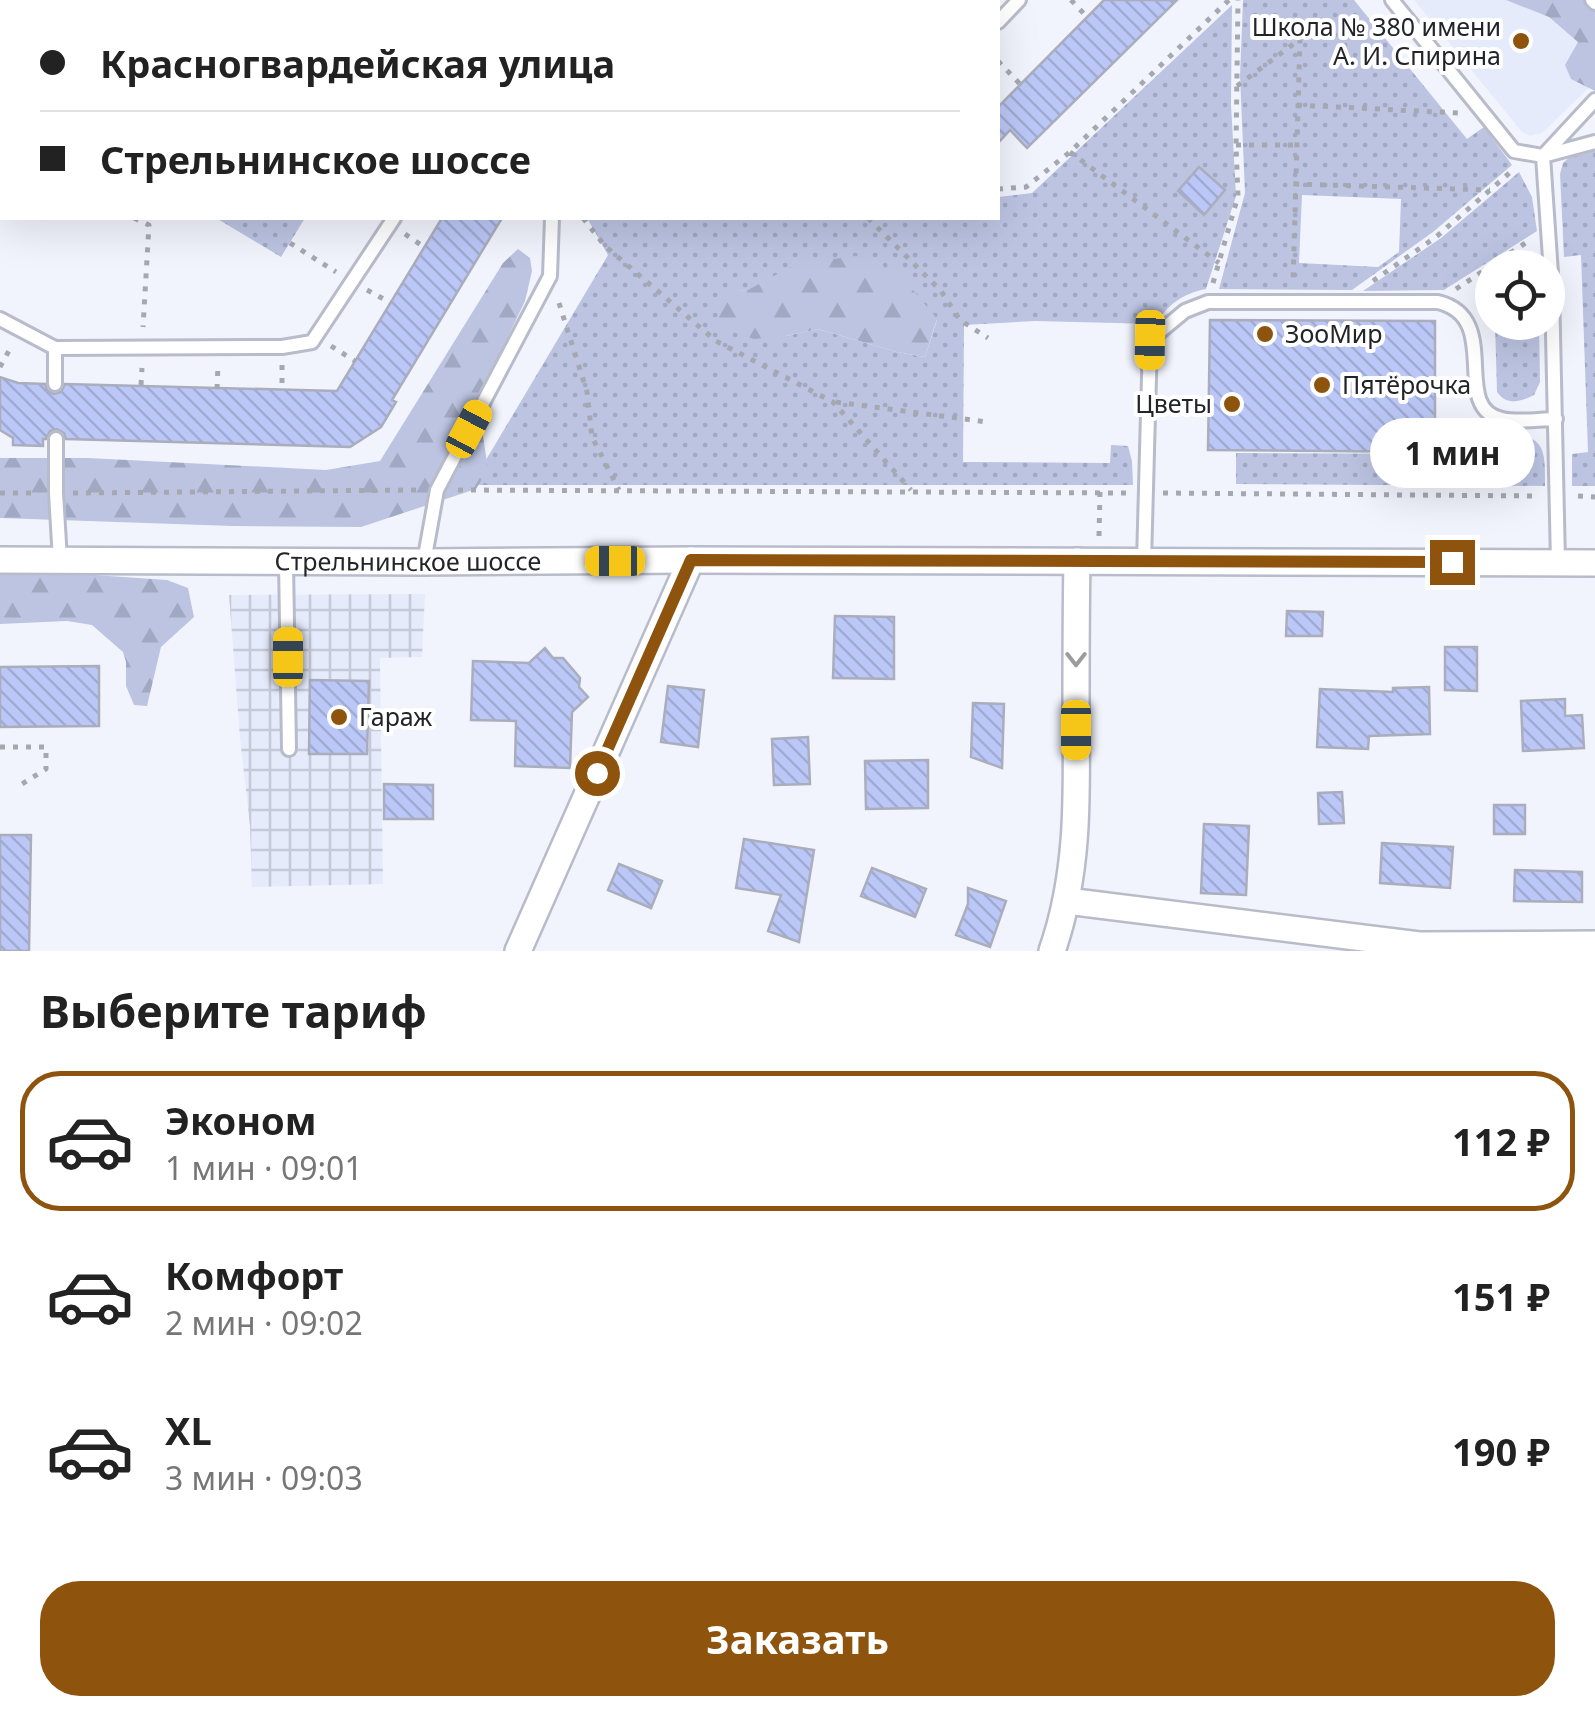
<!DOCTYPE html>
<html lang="ru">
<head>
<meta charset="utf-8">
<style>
	:root { --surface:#fff; --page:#f2f2f2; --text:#222; --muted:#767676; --line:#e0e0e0; --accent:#8e540e }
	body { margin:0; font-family:"Noto Sans",sans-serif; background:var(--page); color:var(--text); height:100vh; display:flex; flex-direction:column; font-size:38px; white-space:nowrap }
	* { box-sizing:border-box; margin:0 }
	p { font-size:32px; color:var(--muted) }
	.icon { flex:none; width:55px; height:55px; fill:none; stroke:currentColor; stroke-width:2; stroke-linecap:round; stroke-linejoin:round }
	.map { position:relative; height:951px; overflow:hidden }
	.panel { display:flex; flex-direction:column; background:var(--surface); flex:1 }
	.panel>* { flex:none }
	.banner { position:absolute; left:0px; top:0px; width:1000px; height:220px; box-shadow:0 10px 40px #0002; display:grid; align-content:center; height:220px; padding:0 40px; background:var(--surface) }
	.controls { position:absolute; left:1475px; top:250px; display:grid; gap:20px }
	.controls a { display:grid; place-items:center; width:90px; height:90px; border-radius:50%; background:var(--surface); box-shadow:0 10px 40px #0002; font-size:50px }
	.end { position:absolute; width:45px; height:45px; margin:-22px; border:12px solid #8e540e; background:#fff; box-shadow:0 0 0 5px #fff }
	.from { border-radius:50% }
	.bubble { position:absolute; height:70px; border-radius:35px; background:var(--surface); box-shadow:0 10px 40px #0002; font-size:32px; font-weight:700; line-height:70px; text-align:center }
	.car { position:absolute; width:30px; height:60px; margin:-30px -15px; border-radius:12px; box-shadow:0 0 8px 2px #0007; background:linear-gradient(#f5c518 24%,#345 0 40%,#f5c518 0 76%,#345 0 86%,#f5c518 0) }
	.banner b { display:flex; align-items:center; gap:35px; height:95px; font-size:38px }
	.banner b+b { border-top:2px solid var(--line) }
	.banner i { width:25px; height:25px; background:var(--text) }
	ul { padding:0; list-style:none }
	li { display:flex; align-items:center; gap:30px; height:140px; margin:0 20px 15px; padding:0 20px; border:5px solid transparent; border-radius:40px }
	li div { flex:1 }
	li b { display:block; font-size:38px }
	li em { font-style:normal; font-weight:700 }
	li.on { border-color:var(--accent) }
	li>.icon { width:90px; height:90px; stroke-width:1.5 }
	h2 { padding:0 40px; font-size:45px; line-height:120px }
	.action { display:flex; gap:20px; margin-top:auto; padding:20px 40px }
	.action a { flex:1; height:115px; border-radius:40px; background:var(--accent); color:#fff; font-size:40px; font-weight:700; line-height:115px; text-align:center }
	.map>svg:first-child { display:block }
	.built { fill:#e6ebfc }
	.industrial { fill:url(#industrial-grid) }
	.grass { fill:url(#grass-dots); fill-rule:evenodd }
	.forest { fill:url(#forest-firs) }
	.building { fill:url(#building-back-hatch); stroke:#aaaebc; stroke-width:2.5 }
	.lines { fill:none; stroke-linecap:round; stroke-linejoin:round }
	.service-casing { stroke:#b8bcca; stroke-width:18 }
	.minor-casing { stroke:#b8bcca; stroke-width:30 }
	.path { stroke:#a6a8b0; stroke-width:5; stroke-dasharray:5 8; stroke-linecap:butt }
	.service { stroke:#fff; stroke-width:12 }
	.minor { stroke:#fff; stroke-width:25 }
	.oneway { stroke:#9c9c9f }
	.route { stroke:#8e540e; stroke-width:12 }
	.poi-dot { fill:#8e540e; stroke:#fff; stroke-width:4 }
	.labels { text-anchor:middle; stroke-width:8; stroke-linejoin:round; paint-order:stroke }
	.poi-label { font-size:25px; fill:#232429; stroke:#fff; text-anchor:start }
	.street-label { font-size:25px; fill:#232429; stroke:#fff }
</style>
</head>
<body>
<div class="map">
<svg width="1595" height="951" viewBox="0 0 1595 951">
	<defs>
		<pattern id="industrial-grid" width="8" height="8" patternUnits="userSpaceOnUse" patternTransform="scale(2.5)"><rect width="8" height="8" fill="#e6ebfc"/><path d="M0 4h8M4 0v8" fill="none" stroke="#c5c9d8"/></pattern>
		<pattern id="grass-dots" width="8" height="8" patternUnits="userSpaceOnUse" patternTransform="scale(2.5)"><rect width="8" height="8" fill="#bcc4e2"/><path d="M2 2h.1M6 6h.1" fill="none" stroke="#a1a8c2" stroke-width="1.8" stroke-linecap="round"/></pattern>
		<pattern id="forest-firs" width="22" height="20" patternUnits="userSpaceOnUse" patternTransform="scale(2.5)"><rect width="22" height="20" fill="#bcc4e2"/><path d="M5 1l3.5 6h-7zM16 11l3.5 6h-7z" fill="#a1a8c2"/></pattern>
		<pattern id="building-back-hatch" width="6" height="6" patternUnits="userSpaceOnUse" patternTransform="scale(2.5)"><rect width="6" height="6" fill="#bbc7f6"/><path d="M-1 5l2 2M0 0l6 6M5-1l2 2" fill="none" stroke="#a0abd3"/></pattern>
	</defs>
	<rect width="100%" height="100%" fill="#f2f4fd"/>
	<path class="built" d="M1414,0H1595V82L1542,133L1530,136L1522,132Z"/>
	<path class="industrial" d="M425,594L422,657L380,658L383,884L252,887L250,826L240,738L229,595Z"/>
	<path class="grass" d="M1243,0H1354L1467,139L1484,127L1512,165L1433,232L1352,290L1219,289L1245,193L1240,76ZM1302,195L1401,199L1399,252L1378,267L1299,263Z
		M1232,5L1231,104L1236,196L1206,289C1182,294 1169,304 1155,324L1035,321L964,325L963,462L1110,463L1111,445L1128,446L1132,461L1133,485H471L608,255L587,218H998V197L1032,193ZM748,290L937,320L925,357L897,352L818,329L786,336L727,292Z
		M1577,150H1595V486H1572V454L1588,452L1581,255L1564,257L1560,174L1563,163Z
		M1519,172L1532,197L1537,231L1444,290L1363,291L1441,238Z
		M216,218H305L281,257Z
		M1495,323H1539L1540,382L1534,395C1520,402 1507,406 1497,392Z
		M1508,435C1547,434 1545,454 1545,486L1236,484V453L1494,454L1499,443Z"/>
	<path class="forest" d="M1506,0H1595V91L1571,79L1565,65L1578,42L1549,17Z
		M518,249L530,258L532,271L525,301L488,379L483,436L488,469L476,489L361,527L233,526L0,518V458H88L326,470L380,461L503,263Z
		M856,256L898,272L937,319L925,357L897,352L818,329L786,336L754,339L716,326L727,291L748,290L796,264Z
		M35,571L167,580L188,588L194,617L161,647L147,706L134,705L126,686V662L123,652L92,625L67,621L0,624V575Z"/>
	<path class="building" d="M1104,0H1177L1027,148L1010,130L998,143V107Z
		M1199,167L1225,190L1204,215L1178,191Z
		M442,218H502L392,400L396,402L381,427L350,447L66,439L64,433L57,429L50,431L46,439H43V446L13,445V438L0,430V377L18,383L45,384L47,390L54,394L61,392L65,384L337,391Z
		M1210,320L1435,321V452L1208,450Z
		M1287,611L1323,612L1322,636H1286Z
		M835,616L894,617V679L833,678Z
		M1445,647H1477V691L1445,690Z
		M545,648L553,658H563L580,678L579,687L588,697L572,712L570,768L515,766L516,721L471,720L473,661L529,663Z
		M99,666V726L0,727V667Z
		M310,680L369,681L367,754H309Z
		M668,686L704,690L698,747L661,742Z
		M1429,687L1430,734L1369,736L1368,749L1317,747L1320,689L1393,692V688Z
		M1565,699V716L1582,715L1584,748L1523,751L1521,701Z
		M973,703L1004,704L1002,768L971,757Z
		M808,737L810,784L774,785L772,739Z
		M928,760V808L866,809L865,761Z
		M384,784L433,785V819H384Z
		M1342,792L1344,823L1319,824L1318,793Z
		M1494,805H1525V834H1494Z
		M1204,824L1249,826L1246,895L1201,893Z
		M0,835H31L29,951H0Z
		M744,839L814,850L799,942L768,931L781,895L736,888Z
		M1382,843L1453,847L1450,888L1380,883Z
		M619,864L662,881L651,908L608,890Z
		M872,868L926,889L915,917L861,896Z
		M1515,870L1582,872V902L1514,901Z
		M968,888L1006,901L990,947L956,935L968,904Z"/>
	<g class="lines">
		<defs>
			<path id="service" d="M491,0L493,2
				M1392,0L1514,151L1543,156L1595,100
				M1592,0L1595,3
				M85,2L87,0
				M998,22L1019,0
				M0,142L2,137
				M0,319L55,348L282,347L312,342L394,218
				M55,348V384
				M56,439V493L60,560
				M286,562L289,749
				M424,562L437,490L550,276L552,218
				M1144,562L1150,340L1185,311L1208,302H1438C1504,318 1449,408 1502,419C1518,423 1539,419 1556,419
				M1558,563L1552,288L1543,156L1595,142"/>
			<g id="minor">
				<path id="s1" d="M0,560L424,562L691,560L1595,563"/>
				<path d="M1067,901L1419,945L1595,944"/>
				<path d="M518,951L691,560"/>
				<path d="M1052,951C1079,874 1077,796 1076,715C1076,664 1076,613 1077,561"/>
			</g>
		</defs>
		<use href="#service" class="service-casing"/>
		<use href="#minor" class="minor-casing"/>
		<path class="path" d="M1071,0L1087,17
			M445,2L446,0
			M799,2L803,0
			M998,61L1020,84
			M1237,86L1300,39L1293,283
			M0,98L2,100
			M1297,105L1458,113
			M1236,145H1295
			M1070,152L1219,263
			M1294,184L1490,190
			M998,189L1026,187L1070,152L1229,0
			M134,218L149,225L143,327
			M583,218L605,246L716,341L833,402L911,490
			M868,218L941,291L960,320L988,338
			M405,234L424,247
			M290,243L336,272
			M1373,281L1436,237L1513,170
			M1213,283L1238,196L1236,145L1238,0
			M1456,289L1530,240
			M367,290L391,303
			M559,303L587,392L592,437L619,490
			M331,346L355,361
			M282,365V391
			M0,367L11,347
			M141,385L142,368
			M217,389L218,365
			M836,402L987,422
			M458,490L1127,493
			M0,493H37
			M73,493L417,490
			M1163,493L1537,496
			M1578,496L1595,497
			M1099,536L1100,492
			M0,747H46V769L17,787"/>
		<use href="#service" class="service"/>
		<use href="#minor" class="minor"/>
	</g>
	<defs><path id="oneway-chevron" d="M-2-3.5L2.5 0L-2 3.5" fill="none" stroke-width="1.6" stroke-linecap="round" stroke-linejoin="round" transform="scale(2.5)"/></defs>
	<use class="oneway" href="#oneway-chevron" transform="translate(1076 659) rotate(90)"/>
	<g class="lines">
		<path class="route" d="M597,773L691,560L1452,562"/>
	</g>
	<g class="poi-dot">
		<circle cx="1521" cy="41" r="10"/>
		<circle cx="1265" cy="334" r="10"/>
		<circle cx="1322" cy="385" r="10"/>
		<circle cx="1232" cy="404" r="10"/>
		<circle cx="339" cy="717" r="10"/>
	</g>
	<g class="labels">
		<g class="poi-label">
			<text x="1501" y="36" text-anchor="end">Школа № 380 имени<tspan x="1501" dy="29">А. И. Спирина</tspan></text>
			<text x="1285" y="343">ЗооМир</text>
			<text x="1342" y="394">Пятёрочка</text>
			<text x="1212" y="413" text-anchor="end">Цветы</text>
			<text x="359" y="726">Гараж</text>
		</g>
		<g class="street-label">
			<text dy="9" stroke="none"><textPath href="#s1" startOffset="408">Стрельнинское шоссе</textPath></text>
		</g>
	</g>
</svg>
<div class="controls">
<a><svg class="icon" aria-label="locate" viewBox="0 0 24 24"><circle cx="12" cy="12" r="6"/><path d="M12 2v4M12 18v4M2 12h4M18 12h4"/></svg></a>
</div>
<i class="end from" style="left:597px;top:773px"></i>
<i class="end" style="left:1452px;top:562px"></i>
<div class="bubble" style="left:1370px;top:418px;width:165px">1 мин</div>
<i class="car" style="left:1150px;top:340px;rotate:181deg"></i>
<i class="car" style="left:469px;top:429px;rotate:28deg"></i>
<i class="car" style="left:615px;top:561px;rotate:270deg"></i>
<i class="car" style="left:288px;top:657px;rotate:0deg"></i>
<i class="car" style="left:1076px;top:730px;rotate:180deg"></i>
<div class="banner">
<b><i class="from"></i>Красногвардейская улица</b>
<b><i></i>Стрельнинское шоссе</b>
</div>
</div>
<section class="panel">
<h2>Выберите тариф</h2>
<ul>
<li class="on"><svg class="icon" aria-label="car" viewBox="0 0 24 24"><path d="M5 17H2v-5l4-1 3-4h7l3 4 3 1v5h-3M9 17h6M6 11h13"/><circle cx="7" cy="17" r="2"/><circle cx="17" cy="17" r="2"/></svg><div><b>Эконом</b><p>1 мин · 09:01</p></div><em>112 ₽</em></li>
<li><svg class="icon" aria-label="car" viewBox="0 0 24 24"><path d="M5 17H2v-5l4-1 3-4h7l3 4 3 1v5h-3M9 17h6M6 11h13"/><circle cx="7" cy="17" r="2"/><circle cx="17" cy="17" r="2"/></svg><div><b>Комфорт</b><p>2 мин · 09:02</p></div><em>151 ₽</em></li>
<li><svg class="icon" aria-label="car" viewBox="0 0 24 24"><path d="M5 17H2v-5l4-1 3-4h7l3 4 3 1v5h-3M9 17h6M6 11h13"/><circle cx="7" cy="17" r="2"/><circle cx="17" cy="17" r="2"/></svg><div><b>XL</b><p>3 мин · 09:03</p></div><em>190 ₽</em></li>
</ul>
<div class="action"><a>Заказать</a></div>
</section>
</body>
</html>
